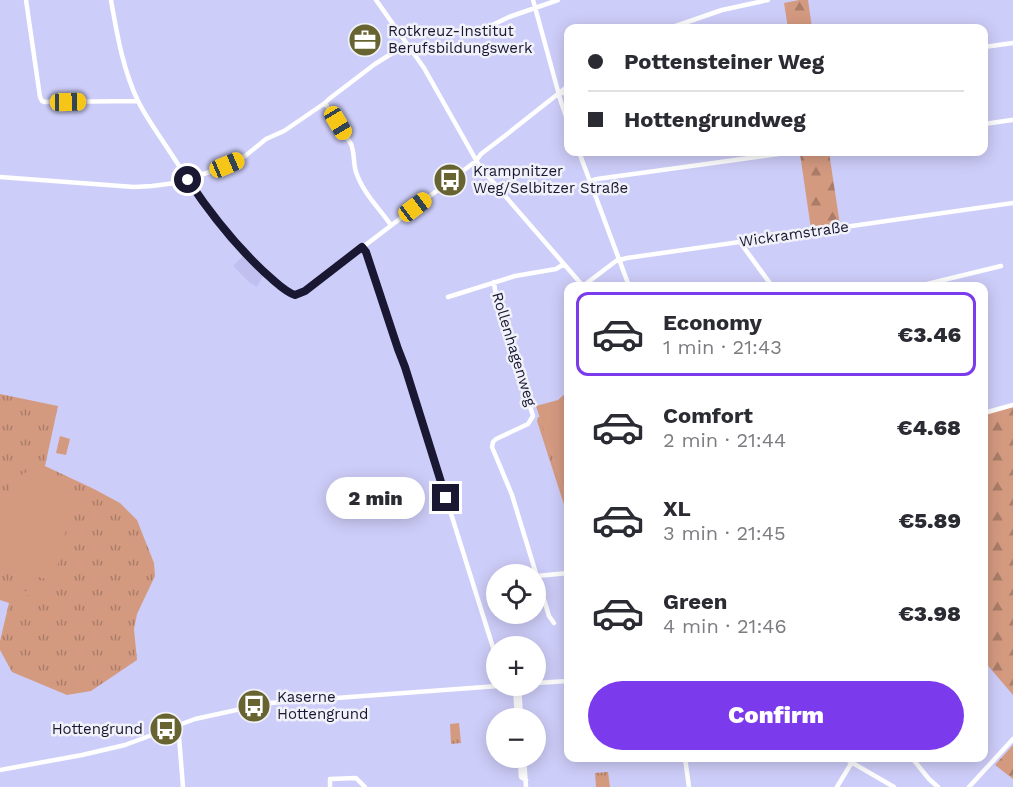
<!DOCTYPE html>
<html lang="en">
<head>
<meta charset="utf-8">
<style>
	:root { --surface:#fff; --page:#f2f2f3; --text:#2b2b33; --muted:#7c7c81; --line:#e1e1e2; --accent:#7c3aed }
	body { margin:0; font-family:"Work Sans",sans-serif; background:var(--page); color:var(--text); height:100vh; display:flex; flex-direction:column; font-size:22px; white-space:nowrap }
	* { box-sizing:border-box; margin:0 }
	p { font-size:20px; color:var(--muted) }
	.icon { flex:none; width:33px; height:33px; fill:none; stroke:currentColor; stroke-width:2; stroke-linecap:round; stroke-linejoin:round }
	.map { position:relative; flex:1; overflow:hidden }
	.drawer { position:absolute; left:564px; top:282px; width:424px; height:480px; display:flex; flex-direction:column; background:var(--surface); border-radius:12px; box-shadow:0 3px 15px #0003 }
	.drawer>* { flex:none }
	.guide { position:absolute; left:564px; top:24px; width:424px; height:132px; border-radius:12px; box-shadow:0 3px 15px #0003; display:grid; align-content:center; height:132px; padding:0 24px; background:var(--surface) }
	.buttons { position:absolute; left:486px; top:564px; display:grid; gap:12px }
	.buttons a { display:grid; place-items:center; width:60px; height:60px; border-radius:50%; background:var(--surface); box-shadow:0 3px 15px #0003; font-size:30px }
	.end { position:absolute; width:27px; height:27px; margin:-14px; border:8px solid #191732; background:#fff; box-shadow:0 0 0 3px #fff }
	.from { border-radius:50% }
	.bubble { position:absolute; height:42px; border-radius:21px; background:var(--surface); box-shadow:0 3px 15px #0003; font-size:20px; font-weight:800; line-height:42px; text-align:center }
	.car { position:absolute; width:18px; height:36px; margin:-18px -9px; border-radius:8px; box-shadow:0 0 4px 2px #0007; background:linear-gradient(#f5c518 24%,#345 0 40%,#f5c518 0 76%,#345 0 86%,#f5c518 0) }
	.guide b { display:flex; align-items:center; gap:21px; height:57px; font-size:22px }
	.guide b+b { border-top:2px solid var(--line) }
	.guide i { width:15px; height:15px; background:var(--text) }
	ul { padding:10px 0 0; list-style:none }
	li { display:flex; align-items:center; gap:18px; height:84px; margin:0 12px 9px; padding:0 12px; border:3px solid transparent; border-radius:12px }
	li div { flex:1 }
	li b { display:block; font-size:22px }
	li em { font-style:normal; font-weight:800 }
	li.active { border-color:var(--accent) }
	li>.icon { width:54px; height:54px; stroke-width:1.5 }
	.primary-button { display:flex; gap:12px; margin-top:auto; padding:12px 24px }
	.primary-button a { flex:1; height:69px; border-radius:36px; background:var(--accent); color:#fff; font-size:24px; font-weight:800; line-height:69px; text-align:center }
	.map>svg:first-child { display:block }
	.built { fill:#c0bfef }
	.grass { fill:url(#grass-tufts) }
	.forest { fill:url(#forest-firs) }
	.garden { fill:#d49a80 }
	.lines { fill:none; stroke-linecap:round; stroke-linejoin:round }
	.minor { stroke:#fff; stroke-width:4.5 }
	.route { stroke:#191732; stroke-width:8 }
	.labels { text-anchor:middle; stroke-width:5; stroke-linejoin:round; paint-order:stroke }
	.poi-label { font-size:15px; fill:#191732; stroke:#f1f2f9; text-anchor:start }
	.street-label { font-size:15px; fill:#191732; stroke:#f1f2f9 }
</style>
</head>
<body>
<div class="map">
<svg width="1013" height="787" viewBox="0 0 1013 787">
	<defs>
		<pattern id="grass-tufts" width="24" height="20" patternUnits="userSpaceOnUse" patternTransform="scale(1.5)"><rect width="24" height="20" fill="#d49a80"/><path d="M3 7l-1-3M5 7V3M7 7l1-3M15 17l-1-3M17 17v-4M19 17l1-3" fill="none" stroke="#ab7d69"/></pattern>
		<pattern id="forest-firs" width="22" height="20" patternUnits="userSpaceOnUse" patternTransform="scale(1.5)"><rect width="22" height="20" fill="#d49a80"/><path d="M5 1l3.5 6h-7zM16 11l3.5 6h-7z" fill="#ab7d69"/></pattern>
	</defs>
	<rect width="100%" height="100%" fill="#cdcdf9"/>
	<path class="built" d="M243,256L263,276L257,287L250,283L233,266Z"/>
	<path class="grass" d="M0,394L58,406L45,466L94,489L120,503L137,520L154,563L155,576L137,614L134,629L137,660L91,691L67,695L12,672L0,650V641L9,603L0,600Z
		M538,417H540L568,503V517L537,421Z
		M459,723L461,743L451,744L450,724Z
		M608,772L610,787H596L595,773Z"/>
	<path class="forest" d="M799,0H808L812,28H788L784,3Z
		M818,152H829L840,225L811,229L800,154Z
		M1013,406V695L984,661V413Z
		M1013,745V779L995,765Z"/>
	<path class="garden" d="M568,391V503L536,406L558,400Z
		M60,436L70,439L66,455L56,453Z
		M41,469C56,472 65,480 70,495L74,496L53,585L48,584C33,599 16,600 0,585V577C12,594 33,597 46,579L0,567V526L9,490L13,482L17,477L29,471Z"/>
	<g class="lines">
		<path class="minor" d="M26,0L40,97L42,101L45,102L138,101
			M111,0C117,34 123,70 138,101C147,119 159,135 170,152C197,194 223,230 259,267C269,277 281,290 295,295L305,291L476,161L481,154L506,135L568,86
			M376,0L424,68L480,167L583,286
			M533,0L561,102L568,122
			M670,28L722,10L768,0
			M472,35L509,17L558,0
			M984,47L1013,43
			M559,93H568
			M325,103L351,144C355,154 353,163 356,172C363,193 379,208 391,225
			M984,124L1012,120
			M579,152L629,286
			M0,177L134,187L152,186L175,183L216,170L239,161L266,139L284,131L325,103L329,99L375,64L407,44
			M590,181L597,179L793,152
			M741,242L742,245L772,286
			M362,247L366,252L397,349L405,367L496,657
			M494,282L495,290L508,331L514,355L533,416L528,424L496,439L493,442L492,447L512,495L549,616L554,623
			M583,286L616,261L627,258L1013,203
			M919,286L1001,266
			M448,297L515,276L556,269L564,264
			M984,413L1013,405
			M537,576L568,573
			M536,683L568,681
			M515,686L517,718
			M519,686L521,718
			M178,724L183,787
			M520,758L521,777L526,780
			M524,758L526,787
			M685,758L689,787
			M844,758L894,787
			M912,758L929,779L938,787
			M0,770L82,755L125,745L195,719L269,703L498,686
			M330,787V779L356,778L365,787
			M837,787L852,762
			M969,787L1013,739"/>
	</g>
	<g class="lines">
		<path class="route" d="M188,180C212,216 239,250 272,279C279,285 286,292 295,295L305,291L362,247L366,252L398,349L405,367L446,498"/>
	</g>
	<defs>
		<symbol id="office-disc" viewBox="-11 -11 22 22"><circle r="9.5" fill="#676431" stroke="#f1f2f9"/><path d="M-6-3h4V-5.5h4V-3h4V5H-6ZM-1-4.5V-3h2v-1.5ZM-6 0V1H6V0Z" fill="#fff"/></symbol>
		<symbol id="bus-disc" viewBox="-11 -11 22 22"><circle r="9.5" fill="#676431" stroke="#f1f2f9"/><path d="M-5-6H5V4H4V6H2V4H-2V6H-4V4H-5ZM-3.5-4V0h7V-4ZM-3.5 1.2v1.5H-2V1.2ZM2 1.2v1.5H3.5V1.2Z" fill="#fff"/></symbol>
	</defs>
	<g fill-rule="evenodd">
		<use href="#office-disc" x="346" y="21" width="38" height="38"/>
		<use href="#bus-disc" x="431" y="161" width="38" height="38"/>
		<use href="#bus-disc" x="235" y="687" width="38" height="38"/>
		<use href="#bus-disc" x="147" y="710" width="38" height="38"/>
	</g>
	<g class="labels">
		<g class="poi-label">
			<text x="388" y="36">Rotkreuz-Institut<tspan x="388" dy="17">Berufsbildungswerk</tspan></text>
			<text x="473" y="176">Krampnitzer<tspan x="473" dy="17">Weg/Selbitzer Straße</tspan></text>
			<text x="277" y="702">Kaserne<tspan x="277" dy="17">Hottengrund</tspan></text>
			<text x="143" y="734" text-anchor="end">Hottengrund</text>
		</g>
		<g class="street-label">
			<text transform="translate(794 234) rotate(-8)" y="5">Wickramstraße</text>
			<text transform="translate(514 349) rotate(73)" y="5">Rollenhagenweg</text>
		</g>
	</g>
</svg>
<div class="buttons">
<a><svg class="icon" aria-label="locate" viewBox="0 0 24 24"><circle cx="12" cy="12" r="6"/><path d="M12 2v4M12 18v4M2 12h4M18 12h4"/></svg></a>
<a>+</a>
<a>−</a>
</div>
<i class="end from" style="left:188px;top:180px"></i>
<i class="end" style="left:446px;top:498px"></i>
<div class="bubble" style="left:326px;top:477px;width:99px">2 min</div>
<i class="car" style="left:68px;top:102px;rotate:89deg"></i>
<i class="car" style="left:338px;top:123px;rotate:149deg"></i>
<i class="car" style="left:227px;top:165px;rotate:67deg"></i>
<i class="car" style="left:415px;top:207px;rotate:53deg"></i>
<div class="guide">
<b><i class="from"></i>Pottensteiner Weg</b>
<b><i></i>Hottengrundweg</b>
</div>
<section class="drawer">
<ul>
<li class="active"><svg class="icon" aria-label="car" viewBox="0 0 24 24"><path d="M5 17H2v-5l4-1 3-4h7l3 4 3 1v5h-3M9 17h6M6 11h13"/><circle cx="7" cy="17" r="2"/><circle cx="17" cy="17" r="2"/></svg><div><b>Economy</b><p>1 min · 21:43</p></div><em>€3.46</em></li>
<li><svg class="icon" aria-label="car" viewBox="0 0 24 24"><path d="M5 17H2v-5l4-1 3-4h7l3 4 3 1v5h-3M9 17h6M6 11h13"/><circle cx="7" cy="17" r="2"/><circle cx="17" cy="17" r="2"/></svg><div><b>Comfort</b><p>2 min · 21:44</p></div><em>€4.68</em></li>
<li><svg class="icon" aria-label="car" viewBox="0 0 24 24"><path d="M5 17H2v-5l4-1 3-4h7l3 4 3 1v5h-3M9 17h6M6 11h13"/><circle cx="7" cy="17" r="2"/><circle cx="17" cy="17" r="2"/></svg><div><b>XL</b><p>3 min · 21:45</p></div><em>€5.89</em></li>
<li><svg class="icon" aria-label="car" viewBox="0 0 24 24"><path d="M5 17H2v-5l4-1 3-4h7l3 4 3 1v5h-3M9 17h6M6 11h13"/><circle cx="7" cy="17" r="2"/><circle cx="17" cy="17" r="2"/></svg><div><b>Green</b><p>4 min · 21:46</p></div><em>€3.98</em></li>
</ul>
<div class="primary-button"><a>Confirm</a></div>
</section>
</div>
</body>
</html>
